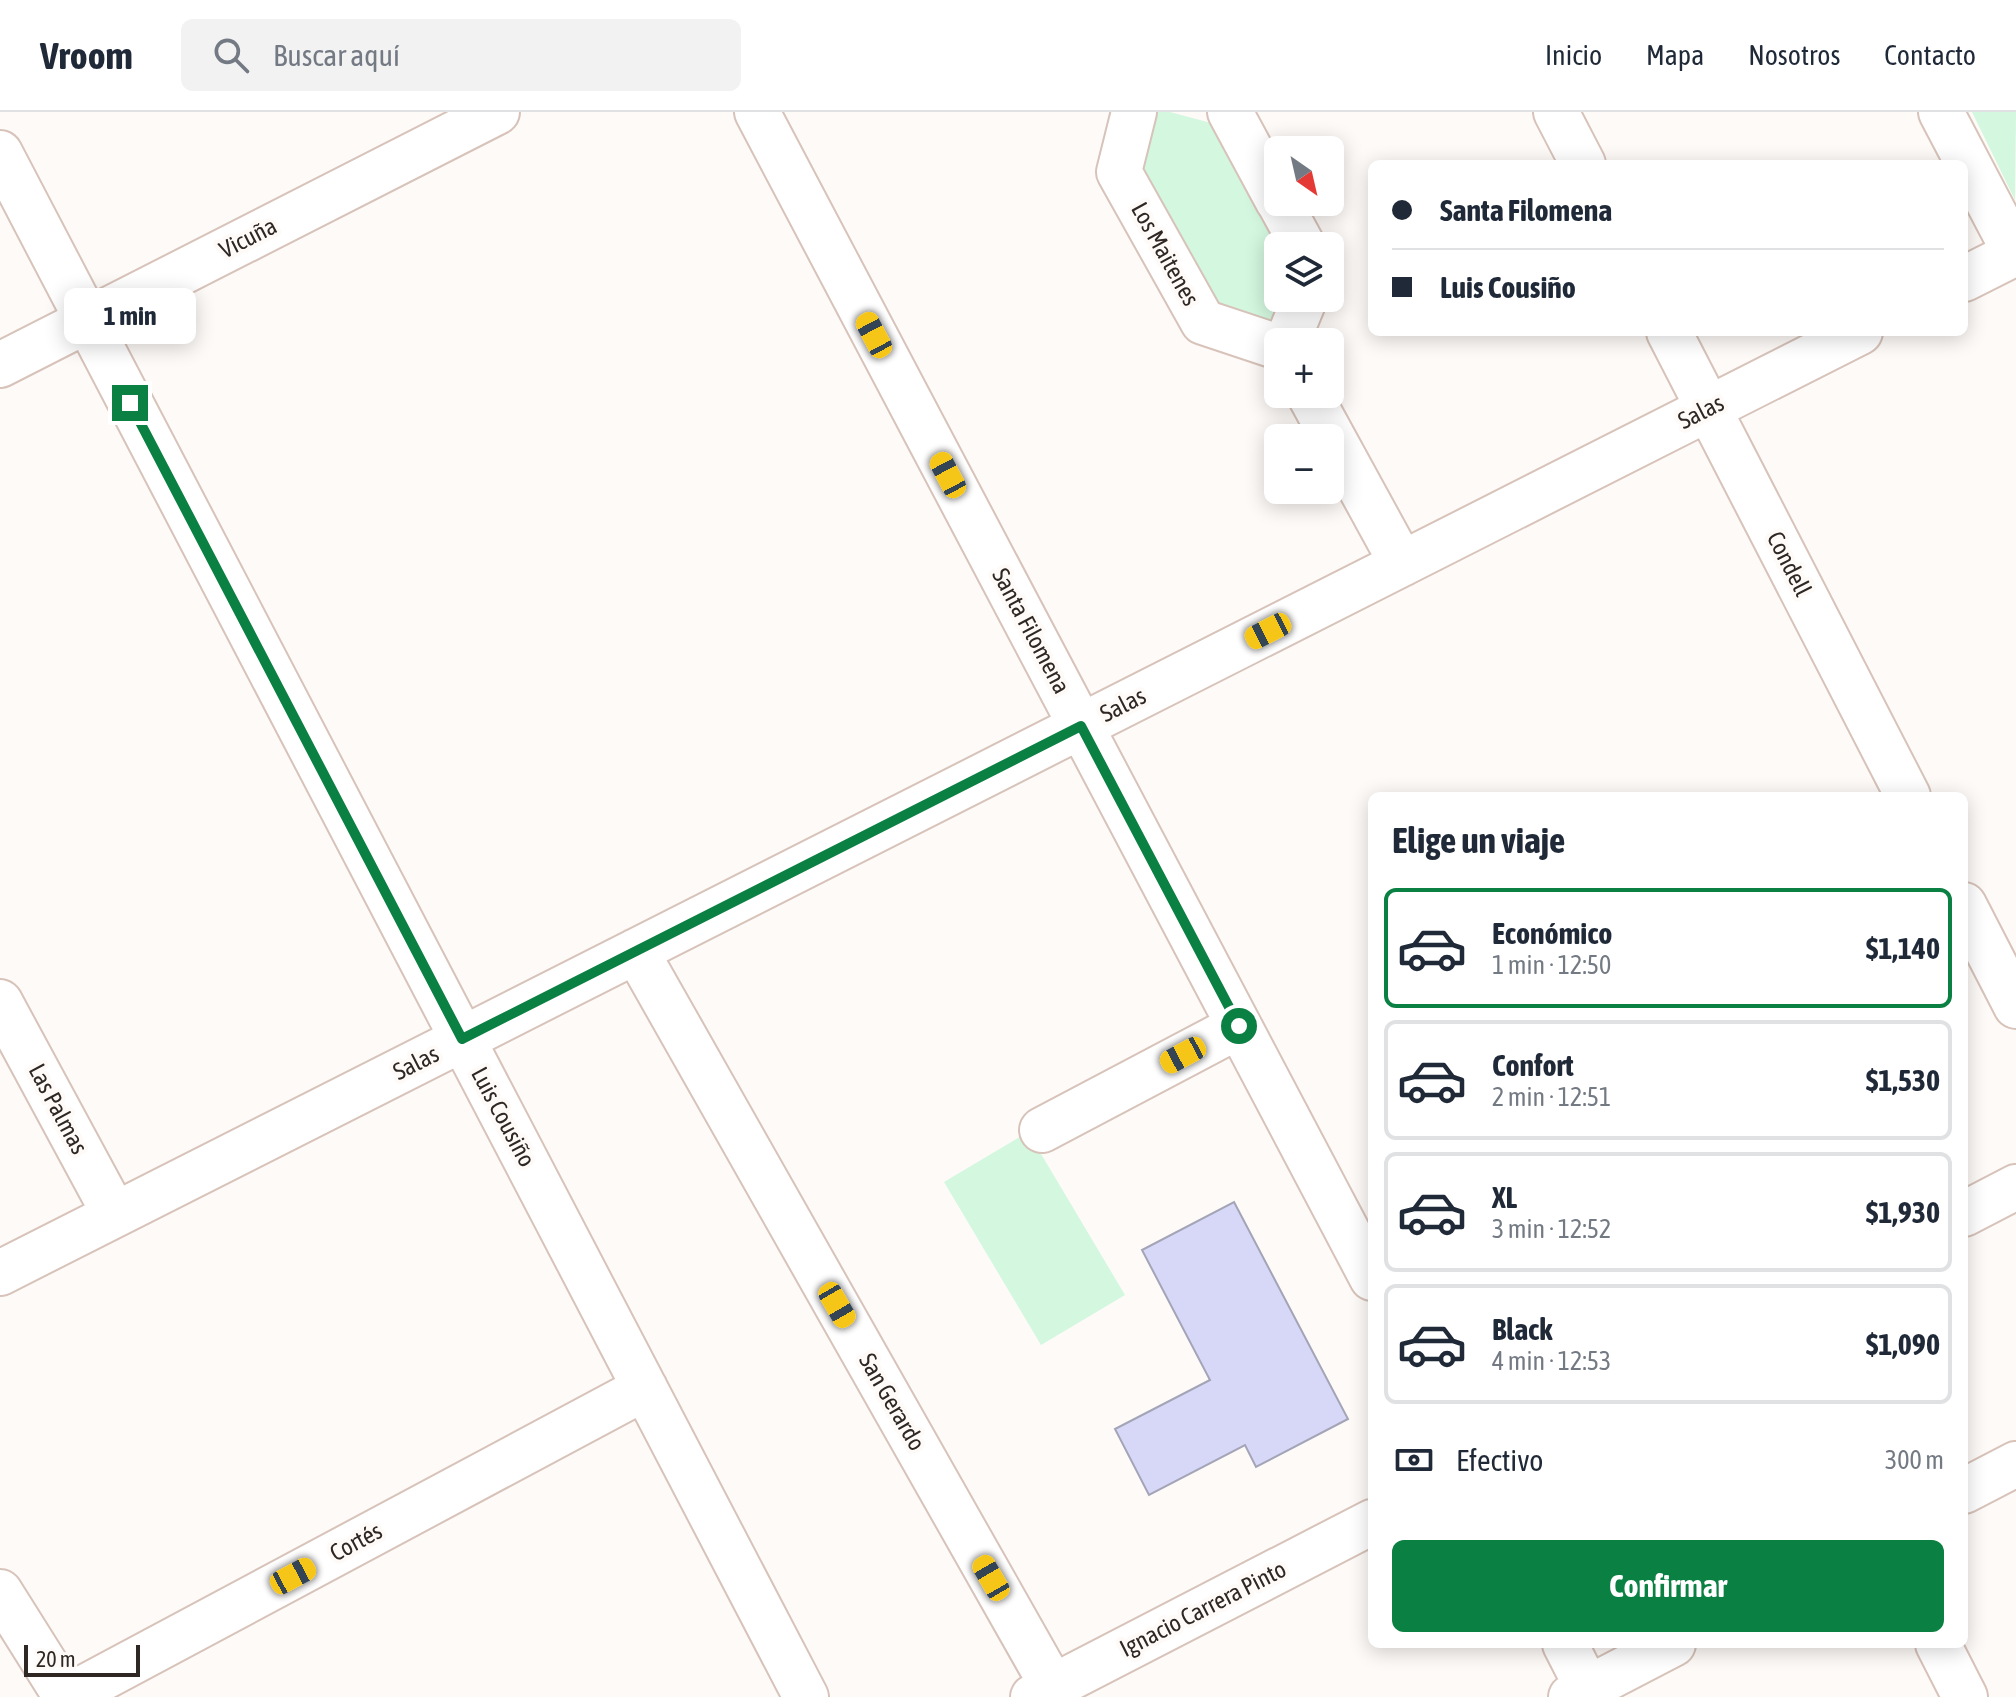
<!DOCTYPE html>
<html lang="es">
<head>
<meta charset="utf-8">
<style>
	:root { --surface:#fff; --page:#f2f2f3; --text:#1f2937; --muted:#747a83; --line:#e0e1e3; --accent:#0b8043 }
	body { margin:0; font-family:"Asap Condensed",sans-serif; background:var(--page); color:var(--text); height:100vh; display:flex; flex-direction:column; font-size:30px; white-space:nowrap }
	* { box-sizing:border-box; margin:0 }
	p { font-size:26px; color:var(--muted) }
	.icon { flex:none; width:44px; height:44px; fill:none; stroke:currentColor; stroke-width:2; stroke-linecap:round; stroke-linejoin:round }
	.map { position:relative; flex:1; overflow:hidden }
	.drawer { position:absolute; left:1368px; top:680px; width:600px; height:856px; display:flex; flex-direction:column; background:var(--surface); border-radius:12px; box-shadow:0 4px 20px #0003 }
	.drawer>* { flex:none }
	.top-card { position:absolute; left:1368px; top:48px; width:600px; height:176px; border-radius:12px; box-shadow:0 4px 20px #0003; display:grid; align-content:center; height:176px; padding:0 24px; background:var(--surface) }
	.needle { width:52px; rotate:146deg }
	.controls { position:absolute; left:1264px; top:24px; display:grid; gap:16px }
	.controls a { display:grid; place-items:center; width:80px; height:80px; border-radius:12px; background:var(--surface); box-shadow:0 4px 20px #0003; font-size:40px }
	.scale { position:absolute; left:24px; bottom:20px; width:116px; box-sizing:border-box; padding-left:8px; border:4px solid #2e2723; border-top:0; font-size:22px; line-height:28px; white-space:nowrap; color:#2e2723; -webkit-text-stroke:6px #fefaf8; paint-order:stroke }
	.end { position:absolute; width:36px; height:36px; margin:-18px; border:10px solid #0b8043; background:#fff; box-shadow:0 0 0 4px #fff }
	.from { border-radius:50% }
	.bubble { position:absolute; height:56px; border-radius:12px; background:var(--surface); box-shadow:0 4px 20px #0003; font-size:26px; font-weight:700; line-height:56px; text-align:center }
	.car { position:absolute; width:24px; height:48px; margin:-24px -12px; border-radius:10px; box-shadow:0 0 6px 2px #0007; background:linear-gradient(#f5c518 24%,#345 0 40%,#f5c518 0 76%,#345 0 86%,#f5c518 0) }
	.top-card b { display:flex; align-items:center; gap:28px; height:76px; font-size:30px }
	.top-card b+b { border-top:2px solid var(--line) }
	.top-card i { width:20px; height:20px; background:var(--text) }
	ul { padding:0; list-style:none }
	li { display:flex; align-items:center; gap:24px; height:120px; margin:0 16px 12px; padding:0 8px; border:4px solid var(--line); border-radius:12px }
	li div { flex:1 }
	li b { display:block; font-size:30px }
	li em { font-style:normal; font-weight:700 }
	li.on { border-color:var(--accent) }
	li>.icon { width:72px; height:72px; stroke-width:1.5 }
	h2 { padding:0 24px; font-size:36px; line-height:96px }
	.pay { display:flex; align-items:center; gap:20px; height:88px; padding:0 24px; font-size:30px }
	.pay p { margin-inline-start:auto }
	.cta { display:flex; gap:16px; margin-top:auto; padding:16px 24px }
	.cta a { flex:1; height:92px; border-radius:12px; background:var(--accent); color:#fff; font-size:32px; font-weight:700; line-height:92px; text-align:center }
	header { display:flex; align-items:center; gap:48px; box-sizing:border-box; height:112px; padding:0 40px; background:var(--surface); border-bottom:2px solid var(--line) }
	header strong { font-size:38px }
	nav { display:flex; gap:44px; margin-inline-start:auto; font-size:28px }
	.search { width:560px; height:72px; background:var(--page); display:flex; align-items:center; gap:20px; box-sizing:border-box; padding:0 28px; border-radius:12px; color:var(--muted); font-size:30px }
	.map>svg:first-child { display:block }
	.green { fill:#d3f7df }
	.building { fill:#d7d8f8; stroke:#a3a4b6; stroke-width:2 }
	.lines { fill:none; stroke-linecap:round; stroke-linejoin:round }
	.minor-casing { stroke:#d7c3b9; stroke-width:48 }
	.major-casing { stroke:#d7c3b9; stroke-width:48 }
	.minor { stroke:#fff; stroke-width:44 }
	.major { stroke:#fff; stroke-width:44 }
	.route { stroke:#0b8043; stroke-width:10 }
	.labels { text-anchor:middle; stroke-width:8; stroke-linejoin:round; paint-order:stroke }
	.street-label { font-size:24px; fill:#2e2723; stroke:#fefaf8 }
</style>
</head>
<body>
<header>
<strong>Vroom</strong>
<div class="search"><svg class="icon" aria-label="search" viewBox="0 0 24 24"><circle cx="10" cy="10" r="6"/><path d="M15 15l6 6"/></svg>Buscar aquí</div>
<nav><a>Inicio</a><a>Mapa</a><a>Nosotros</a><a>Contacto</a></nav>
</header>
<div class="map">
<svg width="2016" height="1585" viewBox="0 0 2016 1585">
	<rect width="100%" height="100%" fill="#fefaf8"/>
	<path class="green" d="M1145,0H1170L1226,15L1278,134V186H1288L1272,218L1216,201L1131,53Z
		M1972,0H2016L2015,88Z
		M1028,1020L1125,1183L1041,1233L944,1070Z"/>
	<path class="building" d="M1234,1090L1348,1307L1256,1355L1245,1333L1149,1383L1115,1317L1210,1268L1142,1138Z"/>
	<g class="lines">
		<defs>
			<path id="minor" d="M757,0L1372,1166
				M1134,0L1119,60L1203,210L1278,235
				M1230,0L1278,89
				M1556,0L1583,52
				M1941,0L2015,141
				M0,41L806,1585
				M1279,90L1303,134
				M1964,167L2016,141
				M1669,220L1908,684
				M1287,230L1305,186
				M0,253L497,0
				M1309,282L1402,452
				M1964,793L2016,894
				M636,839L1053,1575
				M0,890L115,1103
				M1042,1018L1239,914
				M1964,1102L2016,1075
				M0,1161L1860,220
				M1964,1379L2016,1352
				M1565,1532L1592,1585
				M1938,1532L1965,1585
				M67,1585L645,1276
				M1033,1585L1372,1410
				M1571,1585L1673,1532"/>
			<path id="major" d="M0,1480L66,1585"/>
		</defs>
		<use href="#minor" class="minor-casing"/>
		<use href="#major" class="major-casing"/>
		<use href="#minor" class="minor"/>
		<use href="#major" class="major"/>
	</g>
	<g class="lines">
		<path class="route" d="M130,291L462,927L1081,614L1239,914"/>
	</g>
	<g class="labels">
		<g class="street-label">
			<text transform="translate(248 126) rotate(-27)" y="8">Vicuña</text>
			<text transform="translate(1165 142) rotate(61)" y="8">Los Maitenes</text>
			<text transform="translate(1701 300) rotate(-27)" y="8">Salas</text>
			<text transform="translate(1789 452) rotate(63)" y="8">Condell</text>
			<text transform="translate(1031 519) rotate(62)" y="8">Santa Filomena</text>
			<text transform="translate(1123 593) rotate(-27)" y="8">Salas</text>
			<text transform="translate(416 951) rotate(-27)" y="8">Salas</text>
			<text transform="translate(58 997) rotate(62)" y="8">Las Palmas</text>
			<text transform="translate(503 1005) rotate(62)" y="8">Luis Cousiño</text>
			<text transform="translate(892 1290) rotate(60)" y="8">San Gerardo</text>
			<text transform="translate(356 1430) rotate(-28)" y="8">Cortés</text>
			<text transform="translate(1203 1497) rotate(-27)" y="8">Ignacio Carrera Pinto</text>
		</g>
	</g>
</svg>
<div class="controls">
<a><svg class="needle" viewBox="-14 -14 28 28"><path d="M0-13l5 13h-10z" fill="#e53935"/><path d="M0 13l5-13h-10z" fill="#747a83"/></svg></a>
<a><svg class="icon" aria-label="layers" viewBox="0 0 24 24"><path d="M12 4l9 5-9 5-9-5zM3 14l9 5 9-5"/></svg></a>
<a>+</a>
<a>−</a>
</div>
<div class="scale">20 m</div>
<i class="end from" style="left:1239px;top:914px"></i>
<i class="end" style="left:130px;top:291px"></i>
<div class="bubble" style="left:64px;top:176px;width:132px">1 min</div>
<i class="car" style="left:874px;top:223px;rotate:332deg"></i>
<i class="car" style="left:948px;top:363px;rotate:332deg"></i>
<i class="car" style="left:1268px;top:519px;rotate:243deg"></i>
<i class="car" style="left:1183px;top:943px;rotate:242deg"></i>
<i class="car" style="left:837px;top:1193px;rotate:150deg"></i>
<i class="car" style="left:293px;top:1464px;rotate:62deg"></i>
<i class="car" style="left:991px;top:1466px;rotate:330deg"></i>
<div class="top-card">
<b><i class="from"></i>Santa Filomena</b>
<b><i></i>Luis Cousiño</b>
</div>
<section class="drawer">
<h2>Elige un viaje</h2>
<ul>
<li class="on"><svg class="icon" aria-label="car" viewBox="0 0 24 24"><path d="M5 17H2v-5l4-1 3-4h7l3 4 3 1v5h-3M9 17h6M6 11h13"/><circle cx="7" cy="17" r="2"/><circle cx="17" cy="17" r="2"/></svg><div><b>Económico</b><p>1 min · 12:50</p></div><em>$1,140</em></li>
<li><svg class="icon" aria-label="car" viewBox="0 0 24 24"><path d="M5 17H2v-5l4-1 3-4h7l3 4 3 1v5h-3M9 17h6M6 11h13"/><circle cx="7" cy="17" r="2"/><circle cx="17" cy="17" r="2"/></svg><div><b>Confort</b><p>2 min · 12:51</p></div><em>$1,530</em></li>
<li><svg class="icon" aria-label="car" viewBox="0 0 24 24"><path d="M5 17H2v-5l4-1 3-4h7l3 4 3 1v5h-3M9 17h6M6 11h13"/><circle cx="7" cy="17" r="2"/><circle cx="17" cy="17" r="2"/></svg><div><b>XL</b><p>3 min · 12:52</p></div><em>$1,930</em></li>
<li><svg class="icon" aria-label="car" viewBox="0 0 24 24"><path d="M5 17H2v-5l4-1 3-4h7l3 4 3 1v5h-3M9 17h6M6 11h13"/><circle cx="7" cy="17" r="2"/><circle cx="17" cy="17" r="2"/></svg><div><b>Black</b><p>4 min · 12:53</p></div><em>$1,090</em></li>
</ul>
<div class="pay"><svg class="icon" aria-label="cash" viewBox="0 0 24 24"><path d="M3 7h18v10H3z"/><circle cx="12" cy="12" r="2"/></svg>Efectivo<p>300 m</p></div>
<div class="cta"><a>Confirmar</a></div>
</section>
</div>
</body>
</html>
